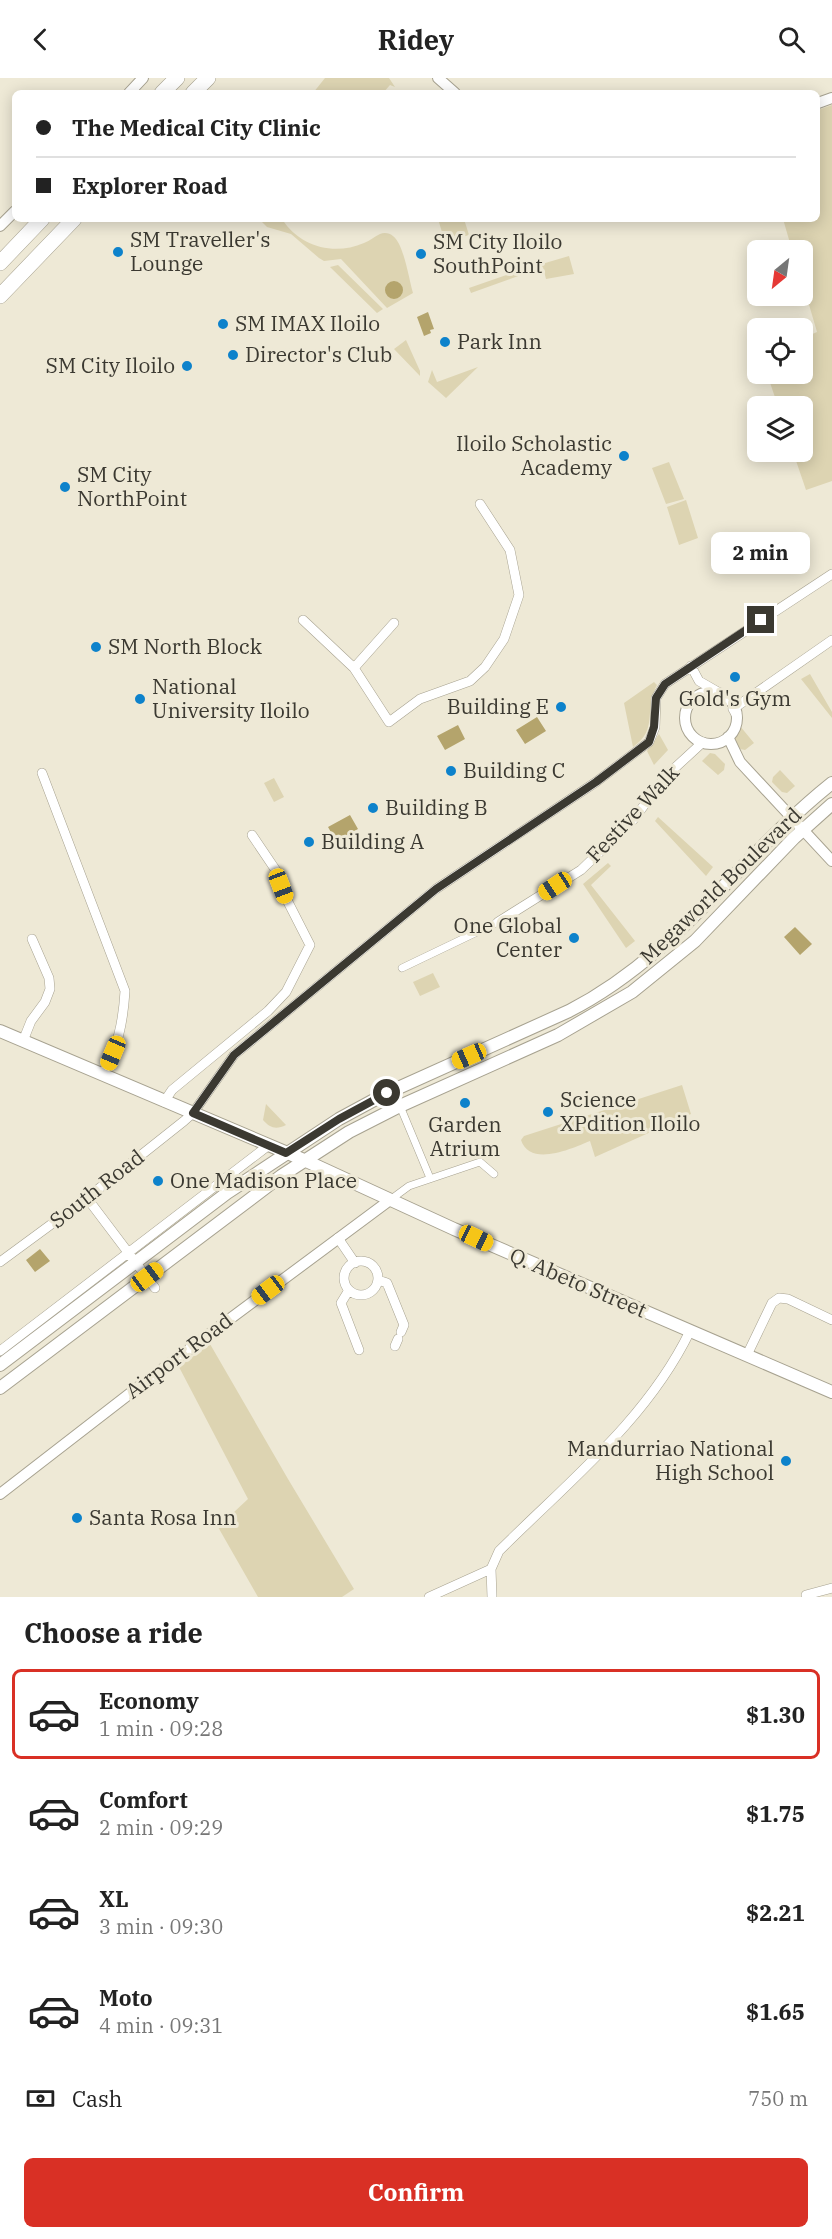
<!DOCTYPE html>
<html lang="en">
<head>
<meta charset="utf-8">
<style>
	:root { --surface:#fff; --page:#f2f2f2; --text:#222; --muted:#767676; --line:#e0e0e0; --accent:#d93025 }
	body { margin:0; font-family:"IBM Plex Serif",serif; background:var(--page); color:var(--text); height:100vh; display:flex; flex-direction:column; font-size:22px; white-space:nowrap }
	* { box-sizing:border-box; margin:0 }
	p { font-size:20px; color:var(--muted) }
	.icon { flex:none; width:33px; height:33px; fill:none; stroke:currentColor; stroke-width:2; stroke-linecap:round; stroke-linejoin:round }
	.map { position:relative; height:1519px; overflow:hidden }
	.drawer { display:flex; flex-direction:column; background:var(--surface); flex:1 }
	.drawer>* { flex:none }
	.top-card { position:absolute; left:12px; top:12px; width:808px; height:132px; border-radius:9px; box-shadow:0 3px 15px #0003; display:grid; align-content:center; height:132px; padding:0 24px; background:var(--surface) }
	.needle { width:39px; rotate:209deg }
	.tools { position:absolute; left:747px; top:162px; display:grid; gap:12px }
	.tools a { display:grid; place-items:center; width:66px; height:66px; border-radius:9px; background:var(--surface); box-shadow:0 3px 15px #0003; font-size:30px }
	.end { position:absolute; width:27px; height:27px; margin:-14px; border:8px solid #3b3931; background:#fff; box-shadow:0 0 0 3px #fff }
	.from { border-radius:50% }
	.bubble { position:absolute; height:42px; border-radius:9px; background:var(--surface); box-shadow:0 3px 15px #0003; font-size:20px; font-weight:800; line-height:42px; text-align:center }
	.car { position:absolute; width:18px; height:36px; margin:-18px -9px; border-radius:8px; box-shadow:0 0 4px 2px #0007; background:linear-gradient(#f5c518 24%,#345 0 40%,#f5c518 0 76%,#345 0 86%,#f5c518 0) }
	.top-card b { display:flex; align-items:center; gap:21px; height:57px; font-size:22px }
	.top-card b+b { border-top:2px solid var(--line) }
	.top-card i { width:15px; height:15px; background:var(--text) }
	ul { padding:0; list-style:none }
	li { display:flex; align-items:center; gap:18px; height:90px; margin:0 12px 9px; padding:0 12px; border:3px solid transparent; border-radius:9px }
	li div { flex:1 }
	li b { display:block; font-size:22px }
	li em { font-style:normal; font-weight:800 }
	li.active { border-color:var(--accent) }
	li>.icon { width:54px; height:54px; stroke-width:1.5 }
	h2 { padding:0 24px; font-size:27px; line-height:72px }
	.pay { display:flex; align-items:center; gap:15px; height:66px; padding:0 24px; font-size:22px }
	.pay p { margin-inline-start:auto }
	.action { display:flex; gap:12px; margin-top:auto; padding:12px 24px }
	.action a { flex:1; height:69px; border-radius:9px; background:var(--accent); color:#fff; font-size:24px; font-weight:800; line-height:69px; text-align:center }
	header { display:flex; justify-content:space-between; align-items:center; height:78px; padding:0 24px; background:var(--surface); font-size:27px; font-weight:800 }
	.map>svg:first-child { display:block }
	.green { fill:#ddd4b2 }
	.water { fill:#b4a46c }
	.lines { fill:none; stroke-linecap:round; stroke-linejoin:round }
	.pedestrian-casing { stroke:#a7a290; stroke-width:8 }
	.minor-casing { stroke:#a7a290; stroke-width:10 }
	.tertiary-casing { stroke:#a7a290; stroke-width:12 }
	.secondary-casing { stroke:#a7a290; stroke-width:14 }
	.trunk-casing { stroke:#a7a290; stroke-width:16 }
	.pedestrian { stroke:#fff; stroke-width:7 }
	.minor { stroke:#fff; stroke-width:9 }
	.tertiary { stroke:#fff; stroke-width:10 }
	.secondary { stroke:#fff; stroke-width:12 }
	.trunk { stroke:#fff; stroke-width:15 }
	.route { stroke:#3b3931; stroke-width:8 }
	.poi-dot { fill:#0d82cb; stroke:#eee9d6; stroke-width:2 }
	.labels { text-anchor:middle; stroke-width:6; stroke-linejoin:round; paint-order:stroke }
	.poi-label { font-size:21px; fill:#3b3931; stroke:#eee9d6; text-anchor:start }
	.street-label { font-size:21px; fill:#3b3931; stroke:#eee9d6 }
</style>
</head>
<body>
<header><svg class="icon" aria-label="back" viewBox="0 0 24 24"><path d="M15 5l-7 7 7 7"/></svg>Ridey<svg class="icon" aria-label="search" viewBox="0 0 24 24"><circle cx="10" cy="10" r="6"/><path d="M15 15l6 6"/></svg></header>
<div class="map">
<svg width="832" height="1519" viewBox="0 0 832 1519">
	<rect width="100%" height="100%" fill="#eee9d6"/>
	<path class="green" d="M325,0H389L395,9L390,7L383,15H313Z
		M832,27V403L806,412L793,374H802V328H778L767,296H802L803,260L817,254L803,206L802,172H792L783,141H818V32Z
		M259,141H282C300,169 334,178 364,165C370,163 375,158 380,156C384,154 390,155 393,158C404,166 409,202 413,215L387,230L341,181L324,183L319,180L291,156L267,149Z
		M438,141H464L469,157L445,164Z
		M569,178L574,196L546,201L543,189L471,215L469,210L518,193Z
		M338,187L383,231L377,235L330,189Z
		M406,262L420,293V298L394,271Z
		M478,289L446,320L428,304L432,292L437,304Z
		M669,384L684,421L666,426L652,390Z
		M686,422L698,460L679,467L667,429Z
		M810,596L832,634V640L801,601Z
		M654,604L657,607C643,633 659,651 633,669L624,625Z
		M740,648L754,665L745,672L740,671L731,660L732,655Z
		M659,656L668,672L654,687L647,673Z
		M710,675L715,676L725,686L724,692L718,697L702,683Z
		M780,692L795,708L787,715L782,714L772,704L773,699Z
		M274,700L284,719L274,724L264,705Z
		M658,739L713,789L706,798L655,743Z
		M608,785L611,788L591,807L635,863L626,870L583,806Z
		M433,895L440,909L420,918L413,904Z
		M682,1007L691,1036L595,1079L590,1063C573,1070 530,1090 521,1062L524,1058Z
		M266,1026L286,1047C276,1052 270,1050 263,1042Z
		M210,1266L288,1401L354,1511L342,1519H258L218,1449L248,1421L179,1289Z"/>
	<path class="water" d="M385 212a9 9 0 1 1 18 0a9 9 0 1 1-18 0Z
		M428,234L434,251L430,252L431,255L424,258L417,239Z
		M537,639L546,653L525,666L516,652Z
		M458,647L465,661L445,672L437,658Z
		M350,737L358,751L336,763L328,749Z
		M795,849L812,866L800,877L784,859Z
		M40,1171L50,1183L35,1194L26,1182Z"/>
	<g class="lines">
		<defs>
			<path id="pedestrian" d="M402,890L498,844
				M400,1028L430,1100
				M390,1122L409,1108L480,1084L494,1096"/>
			<path id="minor" d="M303,542L354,590L389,644L420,621L470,603L485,589L504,561L519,517L510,472L480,426
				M691,588L699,603L718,614
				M354,590L394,545
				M737,638L733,631L832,562
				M42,695L125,913C123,945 118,969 102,997
				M498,844L581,792L633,742L666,698L703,664
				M23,963L31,943L45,924L50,911L49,900L32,861
				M164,1024L172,1012L268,933L286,914L310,867L287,822L277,794L252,757
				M87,1120L155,1210
				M338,1160L355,1185
				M344 1200a17 17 0 1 1 34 0a17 17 0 1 1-34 0Z
				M0,1184L87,1120L184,1043L193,1035L234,977L436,811L596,704L649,664L655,649L656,620L665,606L832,496
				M378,1202L387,1205L404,1247L401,1254
				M349,1212L341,1225L359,1272
				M395,1268L398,1261
				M0,1273L269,1067
				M747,1277L772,1225L779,1220L788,1221L832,1242
				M806,1517L832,1510
				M429,1519L491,1491
				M492,1519L491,1491L499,1473C567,1405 647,1342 690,1253"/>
			<path id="tertiary" d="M438,0L455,15
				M129,15L143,0
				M818,25L832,20
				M0,148L15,133
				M685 640a26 26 0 1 1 52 0a26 26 0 1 1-52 0Z
				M728,659L740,684L832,783
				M0,1416L137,1310L390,1122"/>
			<path id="secondary" d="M0,953L304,1082L454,1151L832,1314
				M0,1287L227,1115L339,1041L387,1015L569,933C678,877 739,779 832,705
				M0,1310L281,1098L349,1054L400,1028L558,957L632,914L695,863L794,760L832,726"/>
			<path id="trunk" d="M162,15L177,0
				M193,15L208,0
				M0,185L42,141
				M0,218L74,141"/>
		</defs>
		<use href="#pedestrian" class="pedestrian-casing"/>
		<use href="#minor" class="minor-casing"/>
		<use href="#tertiary" class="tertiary-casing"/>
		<use href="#secondary" class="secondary-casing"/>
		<use href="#trunk" class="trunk-casing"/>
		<use href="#pedestrian" class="pedestrian"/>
		<use href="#minor" class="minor"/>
		<use href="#tertiary" class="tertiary"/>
		<use href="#secondary" class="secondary"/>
		<use href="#trunk" class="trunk"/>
	</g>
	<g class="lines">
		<path class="route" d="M387,1015L339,1041L286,1075L193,1035L234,977L436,811L596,704L649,664L654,649L656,620L665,606L761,542"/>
	</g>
	<g class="poi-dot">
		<circle cx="118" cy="174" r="6"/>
		<circle cx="421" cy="176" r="6"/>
		<circle cx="223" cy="246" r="6"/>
		<circle cx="445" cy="264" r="6"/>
		<circle cx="233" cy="277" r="6"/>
		<circle cx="187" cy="288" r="6"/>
		<circle cx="624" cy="378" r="6"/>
		<circle cx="65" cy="409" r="6"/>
		<circle cx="96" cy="569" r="6"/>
		<circle cx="735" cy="599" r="6"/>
		<circle cx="140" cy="621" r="6"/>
		<circle cx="561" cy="629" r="6"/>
		<circle cx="451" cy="693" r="6"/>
		<circle cx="373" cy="730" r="6"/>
		<circle cx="309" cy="764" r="6"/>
		<circle cx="574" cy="860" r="6"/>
		<circle cx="465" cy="1025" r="6"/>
		<circle cx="548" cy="1034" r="6"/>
		<circle cx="158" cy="1103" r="6"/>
		<circle cx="786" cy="1383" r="6"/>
		<circle cx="77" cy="1440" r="6"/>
	</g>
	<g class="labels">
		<g class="poi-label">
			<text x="130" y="169">SM Traveller's<tspan x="130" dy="24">Lounge</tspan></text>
			<text x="433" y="171">SM City Iloilo<tspan x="433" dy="24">SouthPoint</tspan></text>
			<text x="235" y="253">SM IMAX Iloilo</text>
			<text x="457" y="271">Park Inn</text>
			<text x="245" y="284">Director's Club</text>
			<text x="175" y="295" text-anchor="end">SM City Iloilo</text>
			<text x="612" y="373" text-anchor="end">Iloilo Scholastic<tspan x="612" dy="24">Academy</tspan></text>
			<text x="77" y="404">SM City<tspan x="77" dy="24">NorthPoint</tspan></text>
			<text x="108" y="576">SM North Block</text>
			<text x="152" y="616">National<tspan x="152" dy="24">University Iloilo</tspan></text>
			<text x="735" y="628" text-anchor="middle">Gold's Gym</text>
			<text x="549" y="636" text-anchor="end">Building E</text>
			<text x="463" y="700">Building C</text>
			<text x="385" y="737">Building B</text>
			<text x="321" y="771">Building A</text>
			<text x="562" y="855" text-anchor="end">One Global<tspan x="562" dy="24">Center</tspan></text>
			<text x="560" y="1029">Science<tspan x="560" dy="24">XPdition Iloilo</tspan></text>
			<text x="465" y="1054" text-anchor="middle">Garden<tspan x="465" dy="24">Atrium</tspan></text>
			<text x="170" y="1110">One Madison Place</text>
			<text x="774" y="1378" text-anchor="end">Mandurriao National<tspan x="774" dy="24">High School</tspan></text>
			<text x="89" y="1447">Santa Rosa Inn</text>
		</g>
		<g class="street-label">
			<text transform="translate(633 736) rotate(-47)" y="7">Festive Walk</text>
			<text transform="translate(721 808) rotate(-44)" y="7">Megaworld Boulevard</text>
			<text transform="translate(97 1111) rotate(-38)" y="7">South Road</text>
			<text transform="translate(578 1205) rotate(23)" y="7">Q. Abeto Street</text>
			<text transform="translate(179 1278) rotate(-37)" y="7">Airport Road</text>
		</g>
	</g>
</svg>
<div class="tools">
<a><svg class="needle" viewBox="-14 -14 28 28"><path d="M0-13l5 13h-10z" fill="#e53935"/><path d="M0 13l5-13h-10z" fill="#767676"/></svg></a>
<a><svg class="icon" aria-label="locate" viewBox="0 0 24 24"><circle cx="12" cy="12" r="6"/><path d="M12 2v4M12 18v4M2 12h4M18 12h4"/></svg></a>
<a><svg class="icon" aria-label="layers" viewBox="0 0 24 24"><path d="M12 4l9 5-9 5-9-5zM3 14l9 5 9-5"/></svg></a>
</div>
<i class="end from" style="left:387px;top:1015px"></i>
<i class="end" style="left:761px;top:542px"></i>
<div class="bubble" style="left:711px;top:454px;width:99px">2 min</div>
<i class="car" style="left:281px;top:808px;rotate:159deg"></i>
<i class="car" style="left:555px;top:808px;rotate:237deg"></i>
<i class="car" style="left:113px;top:975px;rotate:203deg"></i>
<i class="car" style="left:469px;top:978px;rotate:246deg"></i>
<i class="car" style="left:476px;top:1160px;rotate:115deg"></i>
<i class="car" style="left:147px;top:1199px;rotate:53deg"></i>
<i class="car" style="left:268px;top:1212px;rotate:233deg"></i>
<div class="top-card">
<b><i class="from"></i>The Medical City Clinic</b>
<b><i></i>Explorer Road</b>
</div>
</div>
<section class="drawer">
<h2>Choose a ride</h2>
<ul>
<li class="active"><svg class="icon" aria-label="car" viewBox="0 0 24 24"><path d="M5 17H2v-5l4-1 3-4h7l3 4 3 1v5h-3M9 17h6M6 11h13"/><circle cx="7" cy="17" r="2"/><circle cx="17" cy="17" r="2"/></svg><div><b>Economy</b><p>1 min · 09:28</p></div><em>$1.30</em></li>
<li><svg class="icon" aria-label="car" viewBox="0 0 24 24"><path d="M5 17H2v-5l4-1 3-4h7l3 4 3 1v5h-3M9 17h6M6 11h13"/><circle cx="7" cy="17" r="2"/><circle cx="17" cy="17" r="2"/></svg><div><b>Comfort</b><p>2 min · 09:29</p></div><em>$1.75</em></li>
<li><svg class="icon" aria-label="car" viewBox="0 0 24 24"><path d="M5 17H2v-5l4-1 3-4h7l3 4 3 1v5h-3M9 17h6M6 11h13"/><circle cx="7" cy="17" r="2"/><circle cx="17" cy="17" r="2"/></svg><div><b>XL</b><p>3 min · 09:30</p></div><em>$2.21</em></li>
<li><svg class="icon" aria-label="car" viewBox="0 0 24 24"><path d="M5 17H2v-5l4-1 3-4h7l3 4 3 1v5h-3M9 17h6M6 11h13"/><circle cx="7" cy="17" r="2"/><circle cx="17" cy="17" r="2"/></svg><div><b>Moto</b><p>4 min · 09:31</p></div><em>$1.65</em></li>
</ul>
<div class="pay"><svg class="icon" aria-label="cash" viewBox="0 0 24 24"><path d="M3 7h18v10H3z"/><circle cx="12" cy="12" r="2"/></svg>Cash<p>750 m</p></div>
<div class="action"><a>Confirm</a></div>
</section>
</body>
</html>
